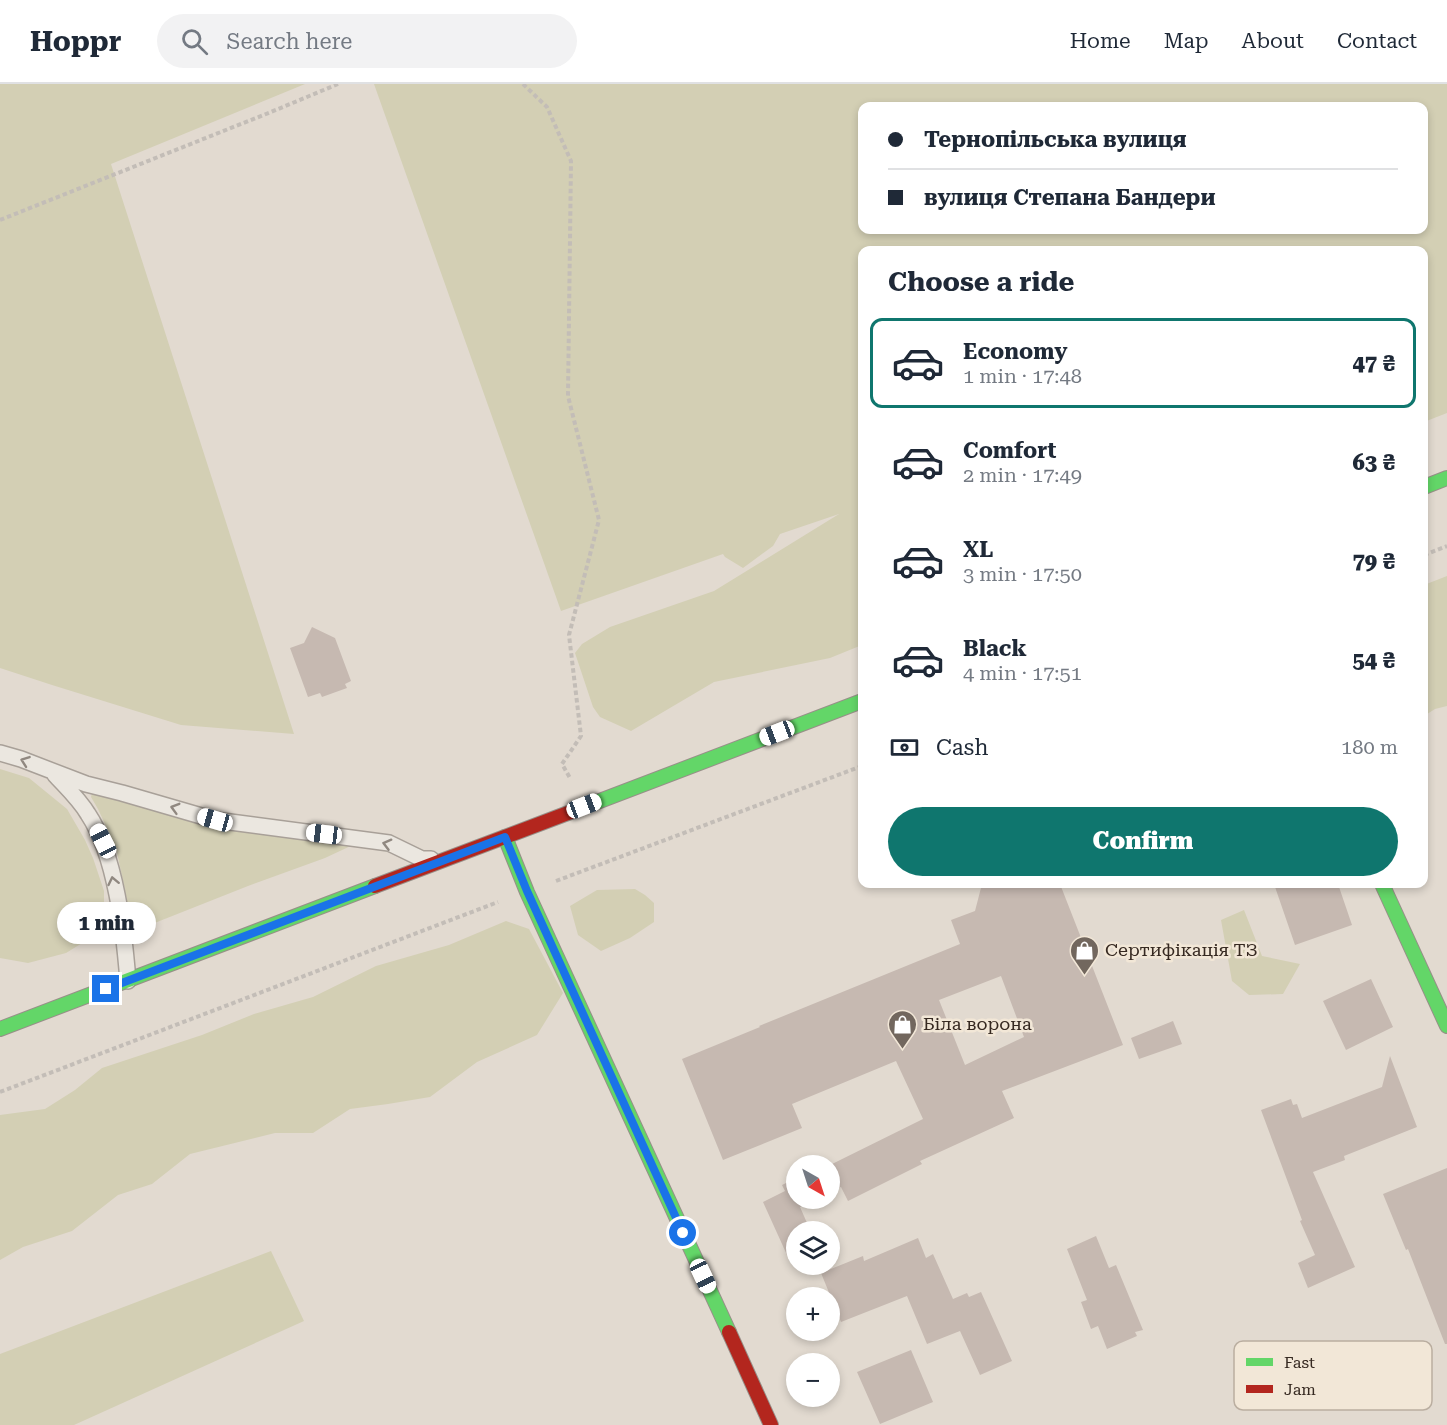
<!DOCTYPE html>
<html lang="en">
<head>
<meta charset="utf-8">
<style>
	:root { --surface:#fff; --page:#f2f2f3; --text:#1f2937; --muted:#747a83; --line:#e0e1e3; --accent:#0f766e }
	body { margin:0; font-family:"Roboto Serif",serif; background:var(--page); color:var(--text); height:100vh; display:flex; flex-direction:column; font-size:22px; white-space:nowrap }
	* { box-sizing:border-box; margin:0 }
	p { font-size:20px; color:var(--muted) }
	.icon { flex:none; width:33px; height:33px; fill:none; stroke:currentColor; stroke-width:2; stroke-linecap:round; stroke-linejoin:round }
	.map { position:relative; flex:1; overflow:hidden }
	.side { position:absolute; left:858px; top:162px; width:570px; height:642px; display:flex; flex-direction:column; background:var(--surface); border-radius:12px; box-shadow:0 3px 9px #0003 }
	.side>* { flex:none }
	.banner { position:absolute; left:858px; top:18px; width:570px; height:132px; border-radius:12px; box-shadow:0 3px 9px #0003; display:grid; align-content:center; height:132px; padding:0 30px; background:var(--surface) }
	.needle { width:39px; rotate:141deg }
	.controls { position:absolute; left:786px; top:1071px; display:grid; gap:12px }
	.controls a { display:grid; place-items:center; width:54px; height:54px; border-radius:50%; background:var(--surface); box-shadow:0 3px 9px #0003; font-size:30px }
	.end { position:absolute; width:27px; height:27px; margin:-14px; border:8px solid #1a73e8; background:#fff; box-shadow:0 0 0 3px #fff }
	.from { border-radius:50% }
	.bubble { position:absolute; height:42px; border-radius:21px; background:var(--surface); box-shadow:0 3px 9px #0003; font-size:20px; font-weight:800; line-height:42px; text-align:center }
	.car { position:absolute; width:18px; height:36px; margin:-18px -9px; border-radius:8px; box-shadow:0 0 4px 2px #0007; background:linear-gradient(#fff 24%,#345 0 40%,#fff 0 76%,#345 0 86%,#fff 0) }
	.banner b { display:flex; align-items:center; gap:21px; height:57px; font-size:22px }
	.banner b+b { border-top:2px solid var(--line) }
	.banner i { width:15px; height:15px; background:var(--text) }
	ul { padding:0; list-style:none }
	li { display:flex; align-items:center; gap:18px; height:90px; margin:0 12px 9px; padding:0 18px; border:3px solid transparent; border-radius:12px }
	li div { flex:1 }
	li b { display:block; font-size:22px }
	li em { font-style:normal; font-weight:800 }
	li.current { border-color:var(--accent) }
	li>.icon { width:54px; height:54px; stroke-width:1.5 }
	h2 { padding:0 30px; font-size:27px; line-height:72px }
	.pay { display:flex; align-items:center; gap:15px; height:66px; padding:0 30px; font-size:22px }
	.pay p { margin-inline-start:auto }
	.primary-button { display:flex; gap:12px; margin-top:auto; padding:12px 30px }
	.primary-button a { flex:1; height:69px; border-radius:36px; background:var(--accent); color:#fff; font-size:24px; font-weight:800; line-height:69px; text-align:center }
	header { display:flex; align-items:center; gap:36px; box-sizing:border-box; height:84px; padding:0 30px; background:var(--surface); border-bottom:2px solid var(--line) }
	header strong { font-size:28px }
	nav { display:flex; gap:33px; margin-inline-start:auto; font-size:21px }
	.search { width:420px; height:54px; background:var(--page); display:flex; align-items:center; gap:15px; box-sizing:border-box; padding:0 21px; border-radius:33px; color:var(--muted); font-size:22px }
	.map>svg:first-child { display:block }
	.green { fill:#d3cfb4; fill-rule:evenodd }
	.building { fill:#c6b9b1; fill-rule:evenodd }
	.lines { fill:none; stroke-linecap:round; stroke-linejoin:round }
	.lane-casing { stroke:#a8a098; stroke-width:18 }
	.fast-casing { stroke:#978f88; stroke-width:16 }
	.jam-casing { stroke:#978f88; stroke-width:16 }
	.path { stroke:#c3bdb7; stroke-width:4; stroke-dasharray:4.5 3; stroke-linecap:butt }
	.lane { stroke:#ebe7e0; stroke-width:15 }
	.fast { stroke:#63d668; stroke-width:14 }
	.jam { stroke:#b3261e; stroke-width:14 }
	.oneway { stroke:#908880 }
	.route { stroke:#1a73e8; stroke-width:8 }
	.labels { text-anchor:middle; stroke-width:5; stroke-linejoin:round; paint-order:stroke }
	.poi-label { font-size:18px; fill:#362921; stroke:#f2e7d7; text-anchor:start }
	.key { fill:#f2e7d7; stroke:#baaea0; stroke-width:1.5 }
	.key-label { font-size:16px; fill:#362921 }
</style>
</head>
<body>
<header>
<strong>Hoppr</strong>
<div class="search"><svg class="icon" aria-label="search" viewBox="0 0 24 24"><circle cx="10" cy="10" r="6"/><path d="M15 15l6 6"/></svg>Search here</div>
<nav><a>Home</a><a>Map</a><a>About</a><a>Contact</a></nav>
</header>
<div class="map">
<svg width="1447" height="1341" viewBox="0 0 1447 1341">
	<rect width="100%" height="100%" fill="#e2dad0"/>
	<path class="green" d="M0,0H305L111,80L294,650L181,641L52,601L0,584Z
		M374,0H1447V329L1424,338V166H862V561L830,574L714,598L631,647L600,633L593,623L575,569L582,560L610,543L714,507L839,430L780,450L773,462L743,484L725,473L723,470L561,527ZM862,22H1424V146H862Z
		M1447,492V622L1435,625L1424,632V501Z
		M0,685L29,694L67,725L85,756L93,774L104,807V819L99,840L87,856L66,869L28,879L0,874Z
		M92,709L357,759L325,774L248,802L142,844L135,841L130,836L125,806L116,764L98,725L91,713Z
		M635,805L645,811L654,819V838L630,854L601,867L578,851L570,822L597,806Z
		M1244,826L1262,872L1300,880L1283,910L1249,911L1232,897L1221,836Z
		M506,837L529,845L563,909L537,951L477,978L430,1013L388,1020L350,1025L313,1049H275L190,1070L152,1100L118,1111L72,1147L23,1163L0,1176V1031L45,1025L75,1006L102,984L202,951L254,930L313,913L376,882L449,861Z
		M271,1167L304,1237L74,1341H0V1270Z"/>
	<path class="building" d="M312,543L335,554L351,597L345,600L347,604L322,613L320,609L308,613L290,564L304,559Z
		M982,800H1060L1123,961L1002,1007L1014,1034L920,1077L922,1080L848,1117L841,1103L830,1108V1082H828L923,1035L896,977L792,1020L802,1044L723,1076L682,975L760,943L759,942L960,860L951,836L975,827ZM1001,892L1024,953L965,981L939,916Z
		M1274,800H1338L1352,841L1295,861Z
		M1371,895L1393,943L1346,966L1323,917Z
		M1173,937L1182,960L1139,975L1131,954Z
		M1390,972L1417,1043L1344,1072L1345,1076L1313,1088L1355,1183L1308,1204L1298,1179L1315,1171L1300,1137L1302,1136L1261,1026L1291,1015L1293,1021L1297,1020L1302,1034L1382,1003Z
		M1447,1084V1260H1445L1408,1165L1406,1166L1383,1110Z
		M796,1094V1114H817L800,1123L811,1148H796V1167L787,1171L763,1118L785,1107L782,1101Z
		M1096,1152L1109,1184L1116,1181L1143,1246L1135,1248L1137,1252L1107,1265L1098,1242L1091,1245L1081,1218L1087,1216L1067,1165Z
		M918,1154L926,1174L933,1170L953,1215L967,1209L969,1213L981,1208L1012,1277L980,1291L960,1247L927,1260L907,1212L841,1238L821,1189L863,1172L864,1177Z
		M911,1266L933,1318L880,1340L857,1288Z"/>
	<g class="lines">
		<defs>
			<path id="lane" d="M0,669L21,675L86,700L122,709L215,736L389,759L422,775H431
				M55,691C66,703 79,715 88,730C116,772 124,847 128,897"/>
			<path id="fast" d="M1424,403L1447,394
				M576,726L862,617
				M505,753L527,808L729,1248
				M1382,800L1447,942
				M0,945L375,802"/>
			<path id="jam" d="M375,802L576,726
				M729,1248L771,1341"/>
		</defs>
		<use href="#lane" class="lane-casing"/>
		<use href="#fast" class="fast-casing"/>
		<use href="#jam" class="jam-casing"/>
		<path class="path" d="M523,0L547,23L571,77L568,312L599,436L569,551L581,652L562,680L570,694
			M0,136L271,28L338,0
			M1424,471L1447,462
			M556,797L862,682
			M0,1008L498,818"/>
		<use href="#lane" class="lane"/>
		<use href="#fast" class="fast"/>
		<use href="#jam" class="jam"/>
	</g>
	<defs><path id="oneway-chevron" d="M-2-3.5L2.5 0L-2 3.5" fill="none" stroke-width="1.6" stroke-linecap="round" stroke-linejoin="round" transform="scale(1.5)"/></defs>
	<g class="oneway">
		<use href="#oneway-chevron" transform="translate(25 677) rotate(-160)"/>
		<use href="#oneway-chevron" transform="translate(175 724) rotate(-164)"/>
		<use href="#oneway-chevron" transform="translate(387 760) rotate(-165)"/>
		<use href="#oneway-chevron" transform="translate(113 797) rotate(-102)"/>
	</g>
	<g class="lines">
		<path class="route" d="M106,905L505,753L527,807L683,1149"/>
	</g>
	<defs>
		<symbol id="shop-pin" viewBox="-11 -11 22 30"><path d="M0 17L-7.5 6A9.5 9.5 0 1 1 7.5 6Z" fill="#72675e" stroke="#f2e7d7"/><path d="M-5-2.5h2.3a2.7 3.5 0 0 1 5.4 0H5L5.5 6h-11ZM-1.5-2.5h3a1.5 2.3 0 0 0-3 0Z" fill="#fff"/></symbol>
	</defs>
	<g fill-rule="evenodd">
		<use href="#shop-pin" x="1068" y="850" width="33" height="45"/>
		<use href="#shop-pin" x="886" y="924" width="33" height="45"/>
	</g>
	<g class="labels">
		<g class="poi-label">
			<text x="1105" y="872">Сертифікація ТЗ</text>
			<text x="923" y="946">Біла ворона</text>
		</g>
	</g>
	<rect x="1234" y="1257" width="198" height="69" rx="9" class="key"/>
	<rect x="1246" y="1274" width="27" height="8" fill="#63d668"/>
	<rect x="1246" y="1301" width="27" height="8" fill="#b3261e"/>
	<g class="key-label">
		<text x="1284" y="1284">Fast</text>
		<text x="1284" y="1311">Jam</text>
	</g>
</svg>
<div class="controls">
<a><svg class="needle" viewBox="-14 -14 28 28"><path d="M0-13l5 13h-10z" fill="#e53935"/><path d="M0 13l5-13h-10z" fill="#747a83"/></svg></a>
<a><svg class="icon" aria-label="layers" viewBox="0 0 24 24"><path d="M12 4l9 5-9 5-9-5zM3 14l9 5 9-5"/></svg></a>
<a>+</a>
<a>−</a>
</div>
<i class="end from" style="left:683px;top:1149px"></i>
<i class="end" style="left:106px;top:905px"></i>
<div class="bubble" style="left:57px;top:818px;width:99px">1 min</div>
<i class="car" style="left:777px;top:649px;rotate:249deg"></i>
<i class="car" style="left:584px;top:722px;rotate:69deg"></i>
<i class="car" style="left:215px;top:736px;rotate:286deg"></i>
<i class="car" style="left:324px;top:750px;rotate:277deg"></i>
<i class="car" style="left:103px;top:757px;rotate:333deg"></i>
<i class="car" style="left:703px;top:1192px;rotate:155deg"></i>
<div class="banner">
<b><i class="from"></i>Тернопільська вулиця</b>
<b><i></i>вулиця Степана Бандери</b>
</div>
<section class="side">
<h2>Choose a ride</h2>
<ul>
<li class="current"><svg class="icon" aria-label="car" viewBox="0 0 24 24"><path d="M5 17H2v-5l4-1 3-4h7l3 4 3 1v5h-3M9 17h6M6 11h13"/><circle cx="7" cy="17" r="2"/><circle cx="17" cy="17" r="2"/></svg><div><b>Economy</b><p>1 min · 17:48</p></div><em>47 ₴</em></li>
<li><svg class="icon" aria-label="car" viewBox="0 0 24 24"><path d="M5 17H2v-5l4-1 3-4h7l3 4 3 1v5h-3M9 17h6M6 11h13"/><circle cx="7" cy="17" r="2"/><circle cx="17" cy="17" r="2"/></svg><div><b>Comfort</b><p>2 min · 17:49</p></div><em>63 ₴</em></li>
<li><svg class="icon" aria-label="car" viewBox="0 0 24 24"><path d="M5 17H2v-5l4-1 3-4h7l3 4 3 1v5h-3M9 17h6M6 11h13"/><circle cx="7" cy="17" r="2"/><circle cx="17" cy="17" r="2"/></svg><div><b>XL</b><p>3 min · 17:50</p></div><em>79 ₴</em></li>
<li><svg class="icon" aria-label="car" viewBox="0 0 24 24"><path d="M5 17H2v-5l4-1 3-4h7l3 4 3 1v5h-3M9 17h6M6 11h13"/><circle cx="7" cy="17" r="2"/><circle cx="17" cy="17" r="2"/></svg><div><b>Black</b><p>4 min · 17:51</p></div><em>54 ₴</em></li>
</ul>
<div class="pay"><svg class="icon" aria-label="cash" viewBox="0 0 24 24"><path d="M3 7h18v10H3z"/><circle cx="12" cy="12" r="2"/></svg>Cash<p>180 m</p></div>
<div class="primary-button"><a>Confirm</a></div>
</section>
</div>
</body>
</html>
